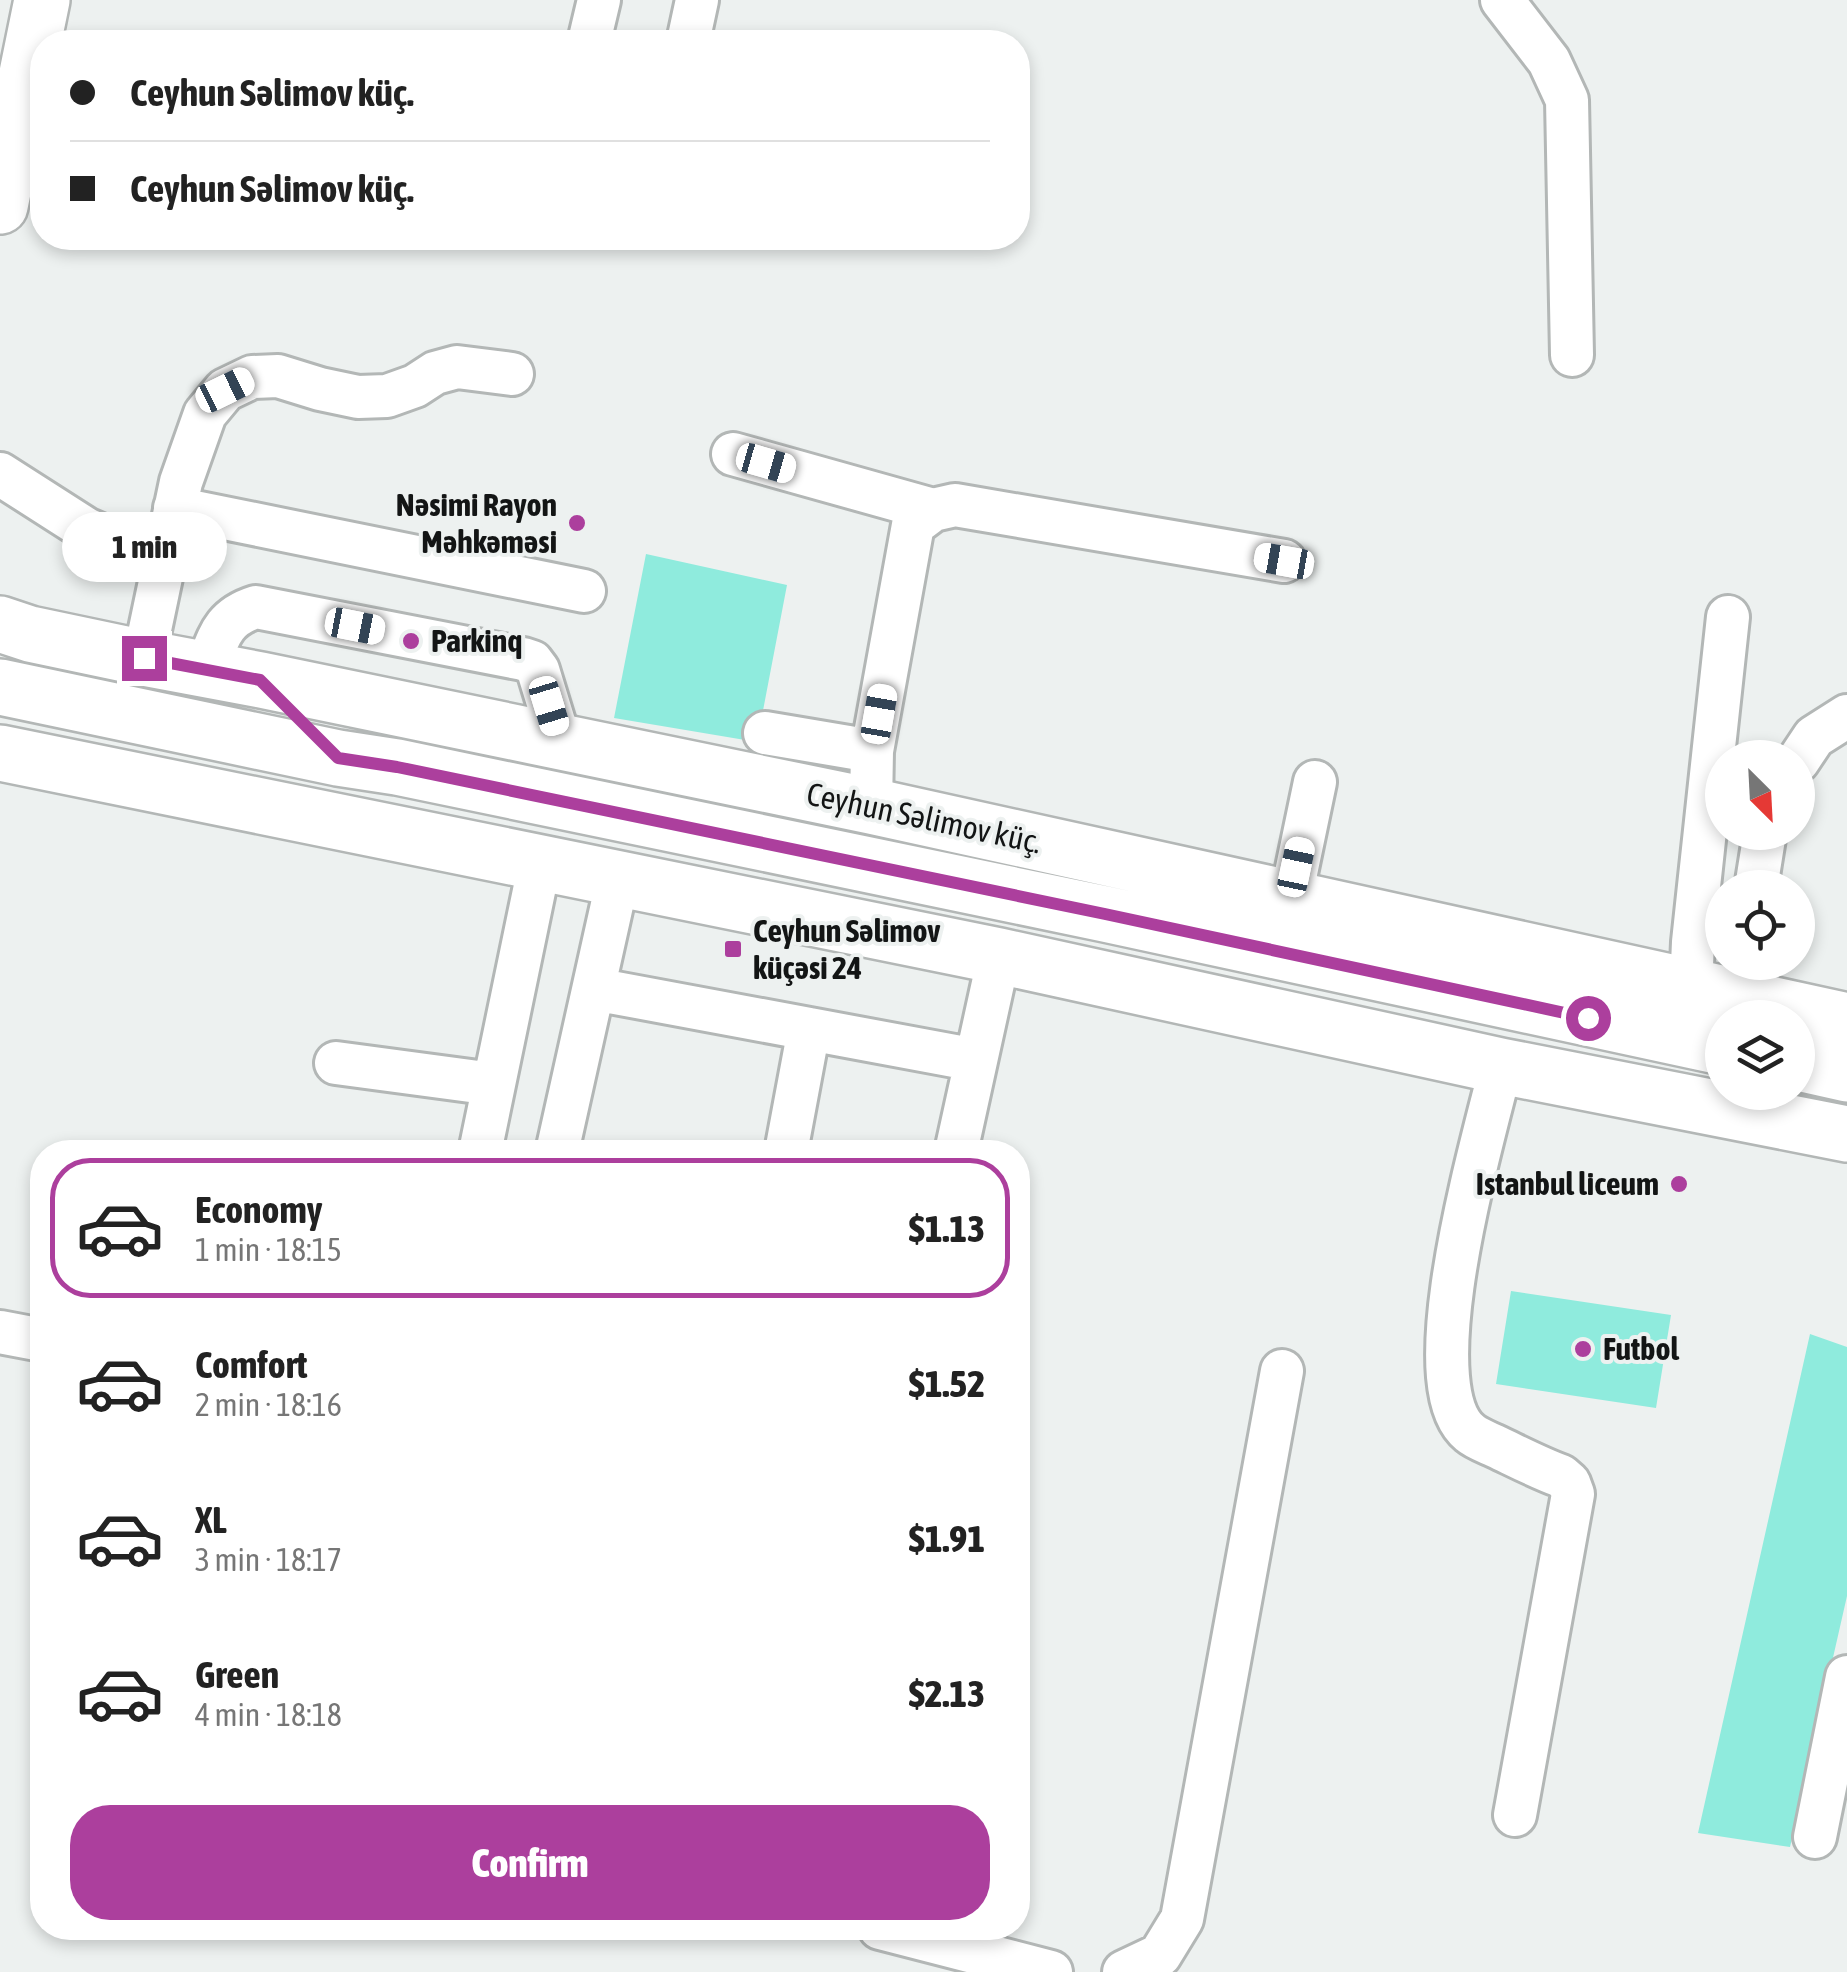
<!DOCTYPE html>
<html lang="en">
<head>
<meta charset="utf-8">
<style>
	:root { --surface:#fff; --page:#f6f6f6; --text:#222; --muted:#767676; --line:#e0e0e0; --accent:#ac3f9d }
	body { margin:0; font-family:"Asap Condensed",sans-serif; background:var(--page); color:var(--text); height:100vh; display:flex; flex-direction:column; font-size:38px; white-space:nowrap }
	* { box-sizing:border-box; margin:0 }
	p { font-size:32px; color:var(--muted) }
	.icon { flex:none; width:55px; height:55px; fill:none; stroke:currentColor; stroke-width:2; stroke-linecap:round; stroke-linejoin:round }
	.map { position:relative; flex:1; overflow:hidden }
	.side { position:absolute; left:30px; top:1140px; width:1000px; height:800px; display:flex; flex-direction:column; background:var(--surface); border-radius:40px; box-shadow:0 5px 15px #0003 }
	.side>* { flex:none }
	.top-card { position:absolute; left:30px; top:30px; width:1000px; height:220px; border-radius:40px; box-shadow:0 5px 15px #0003; display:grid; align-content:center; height:220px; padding:0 40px; background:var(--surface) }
	.needle { width:65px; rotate:156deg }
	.buttons { position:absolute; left:1705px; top:740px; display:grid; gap:20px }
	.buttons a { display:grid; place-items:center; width:110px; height:110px; border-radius:50%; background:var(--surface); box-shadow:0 5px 15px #0003; font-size:50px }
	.end { position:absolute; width:45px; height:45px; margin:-22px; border:12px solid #ac3f9d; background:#fff; box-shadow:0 0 0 5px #fff }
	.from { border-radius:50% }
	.bubble { position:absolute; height:70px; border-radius:35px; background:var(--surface); box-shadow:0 5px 15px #0003; font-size:32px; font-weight:800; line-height:70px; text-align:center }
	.car { position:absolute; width:30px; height:60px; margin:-30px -15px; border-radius:12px; box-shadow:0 0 8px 2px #0007; background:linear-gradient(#fff 24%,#345 0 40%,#fff 0 76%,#345 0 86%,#fff 0) }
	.top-card b { display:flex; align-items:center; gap:35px; height:95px; font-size:38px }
	.top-card b+b { border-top:2px solid var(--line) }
	.top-card i { width:25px; height:25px; background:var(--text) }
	ul { padding:18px 0 0; list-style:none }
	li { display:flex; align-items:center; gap:30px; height:140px; margin:0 20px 15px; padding:0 20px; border:5px solid transparent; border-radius:40px }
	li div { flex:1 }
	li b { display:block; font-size:38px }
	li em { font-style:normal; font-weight:800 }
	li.active { border-color:var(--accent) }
	li>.icon { width:90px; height:90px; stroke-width:1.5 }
	.primary-button { display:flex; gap:20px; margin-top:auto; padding:20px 40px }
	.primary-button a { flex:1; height:115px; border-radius:40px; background:var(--accent); color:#fff; font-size:40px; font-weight:800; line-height:115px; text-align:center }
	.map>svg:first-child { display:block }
	.green { fill:#8febdd }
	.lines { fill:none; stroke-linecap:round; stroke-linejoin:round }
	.minor-casing { stroke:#b3b7b6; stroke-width:48 }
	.major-casing { stroke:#b3b7b6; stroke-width:60 }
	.minor { stroke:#fff; stroke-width:42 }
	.major { stroke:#fff; stroke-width:55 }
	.route { stroke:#ac3f9d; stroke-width:12 }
	.poi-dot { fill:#ac3f9d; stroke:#edf1f0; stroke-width:4 }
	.labels { text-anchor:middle; stroke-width:8; stroke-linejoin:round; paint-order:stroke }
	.poi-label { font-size:32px; font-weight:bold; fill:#131515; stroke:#edf1f0; text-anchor:start }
	.street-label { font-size:32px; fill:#131515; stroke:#edf1f0 }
</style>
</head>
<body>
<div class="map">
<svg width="1847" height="1972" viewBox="0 0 1847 1972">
	<rect width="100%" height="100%" fill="#edf1f0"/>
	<path class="green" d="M646,554L787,585L757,742L614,718Z
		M1511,1291L1671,1315L1656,1408L1496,1384Z
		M1810,1334L1847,1347V1596L1790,1847L1698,1833Z"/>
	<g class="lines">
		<defs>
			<path id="minor" d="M1502,0L1549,61L1567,100L1572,355
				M589,42L599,0
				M688,42L697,0
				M733,454L933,510
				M0,474L86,529L107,538L165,554
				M175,508L584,591
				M144,658L181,482L205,414L225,390L252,377L278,376L320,389L358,397L387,396L415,386L435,373L457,367L512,374
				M206,669C219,638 221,618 256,607L523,659L532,662L538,670L560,742
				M765,733L872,751
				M1798,761L1814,737L1847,716
				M871,806L872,751L913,525L933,510L955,505L1284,561
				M1756,888L1765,832
				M1291,897L1315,782
				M1691,987L1693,942L1728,617
				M594,989L976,1060
				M336,1063L493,1084
				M1501,1066C1485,1134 1410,1385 1470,1433C1477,1439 1489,1443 1497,1447C1518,1457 1539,1468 1561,1476L1569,1483L1573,1494L1515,1815
				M480,1152L540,862
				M557,1152L618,878
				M786,1152L809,1029
				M956,1152L999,956
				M0,1332L42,1340
				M1815,1837L1847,1677
				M880,1928L1051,1972
				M1124,1972L1160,1955L1182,1919L1282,1371"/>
			<path id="major" d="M0,206L42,0
				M0,624L30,634L144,658L261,680L871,806L1847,1021
				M0,687L338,758L397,767L1105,914L1722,1047
				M0,753L999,956L1501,1066L1847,1134
				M1798,1063L1847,1074"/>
		</defs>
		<use href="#minor" class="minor-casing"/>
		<use href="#major" class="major-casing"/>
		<use href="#minor" class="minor"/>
		<use href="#major" class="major"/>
	</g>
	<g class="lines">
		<path class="route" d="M144,658L260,680L338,758L397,767L1105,914L1588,1018"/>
	</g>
	<g class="poi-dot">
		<circle cx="577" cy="523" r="10"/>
		<circle cx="411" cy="641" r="10"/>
		<rect x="723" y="939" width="20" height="20" rx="5"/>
		<circle cx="1679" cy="1184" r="10"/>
		<circle cx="1583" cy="1349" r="10"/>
	</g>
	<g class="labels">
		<g class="poi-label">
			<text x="557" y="516" text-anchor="end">Nəsimi Rayon<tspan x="557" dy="37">Məhkəməsi</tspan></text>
			<text x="431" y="652">Parkinq</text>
			<text x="753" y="942">Ceyhun Səlimov<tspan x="753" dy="37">küçəsi 24</tspan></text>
			<text x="1659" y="1195" text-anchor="end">Istanbul liceum</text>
			<text x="1603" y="1360">Futbol</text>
		</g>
		<g class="street-label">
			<text transform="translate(924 818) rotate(12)" y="11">Ceyhun Səlimov küç.</text>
		</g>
	</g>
</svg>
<div class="buttons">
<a><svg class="needle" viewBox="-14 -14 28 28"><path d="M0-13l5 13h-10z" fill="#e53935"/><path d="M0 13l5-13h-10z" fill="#767676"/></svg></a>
<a><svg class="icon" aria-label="locate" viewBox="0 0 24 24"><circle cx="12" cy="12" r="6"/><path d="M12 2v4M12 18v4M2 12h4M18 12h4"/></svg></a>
<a><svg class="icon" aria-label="layers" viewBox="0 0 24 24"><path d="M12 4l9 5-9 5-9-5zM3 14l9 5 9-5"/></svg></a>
</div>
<i class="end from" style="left:1588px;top:1018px"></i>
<i class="end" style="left:144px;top:658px"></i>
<div class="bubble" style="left:62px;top:512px;width:165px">1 min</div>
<i class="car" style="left:225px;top:390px;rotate:64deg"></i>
<i class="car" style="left:766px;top:463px;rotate:106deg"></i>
<i class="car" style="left:1284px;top:561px;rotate:280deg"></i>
<i class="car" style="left:355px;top:626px;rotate:101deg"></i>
<i class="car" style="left:549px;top:706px;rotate:163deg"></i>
<i class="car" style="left:879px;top:714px;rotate:10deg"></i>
<i class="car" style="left:1296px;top:867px;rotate:12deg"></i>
<div class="top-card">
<b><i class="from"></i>Ceyhun Səlimov küç.</b>
<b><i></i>Ceyhun Səlimov küç.</b>
</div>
<section class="side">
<ul>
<li class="active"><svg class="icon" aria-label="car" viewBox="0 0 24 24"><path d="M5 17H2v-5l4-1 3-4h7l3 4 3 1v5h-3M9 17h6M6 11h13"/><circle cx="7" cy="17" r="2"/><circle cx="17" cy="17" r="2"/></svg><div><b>Economy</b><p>1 min · 18:15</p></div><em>$1.13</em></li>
<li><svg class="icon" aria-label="car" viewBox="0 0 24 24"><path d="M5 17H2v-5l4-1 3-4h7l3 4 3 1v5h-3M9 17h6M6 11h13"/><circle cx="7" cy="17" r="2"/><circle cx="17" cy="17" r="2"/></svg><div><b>Comfort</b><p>2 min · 18:16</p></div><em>$1.52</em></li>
<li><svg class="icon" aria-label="car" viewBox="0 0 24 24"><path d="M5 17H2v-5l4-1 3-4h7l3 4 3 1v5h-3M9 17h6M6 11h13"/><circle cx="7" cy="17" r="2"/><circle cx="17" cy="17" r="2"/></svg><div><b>XL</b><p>3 min · 18:17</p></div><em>$1.91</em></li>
<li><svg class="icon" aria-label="car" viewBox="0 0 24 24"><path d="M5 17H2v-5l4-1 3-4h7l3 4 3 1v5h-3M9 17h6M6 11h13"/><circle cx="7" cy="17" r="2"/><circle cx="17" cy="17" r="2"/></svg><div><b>Green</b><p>4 min · 18:18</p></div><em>$2.13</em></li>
</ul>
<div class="primary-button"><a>Confirm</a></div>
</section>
</div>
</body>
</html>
